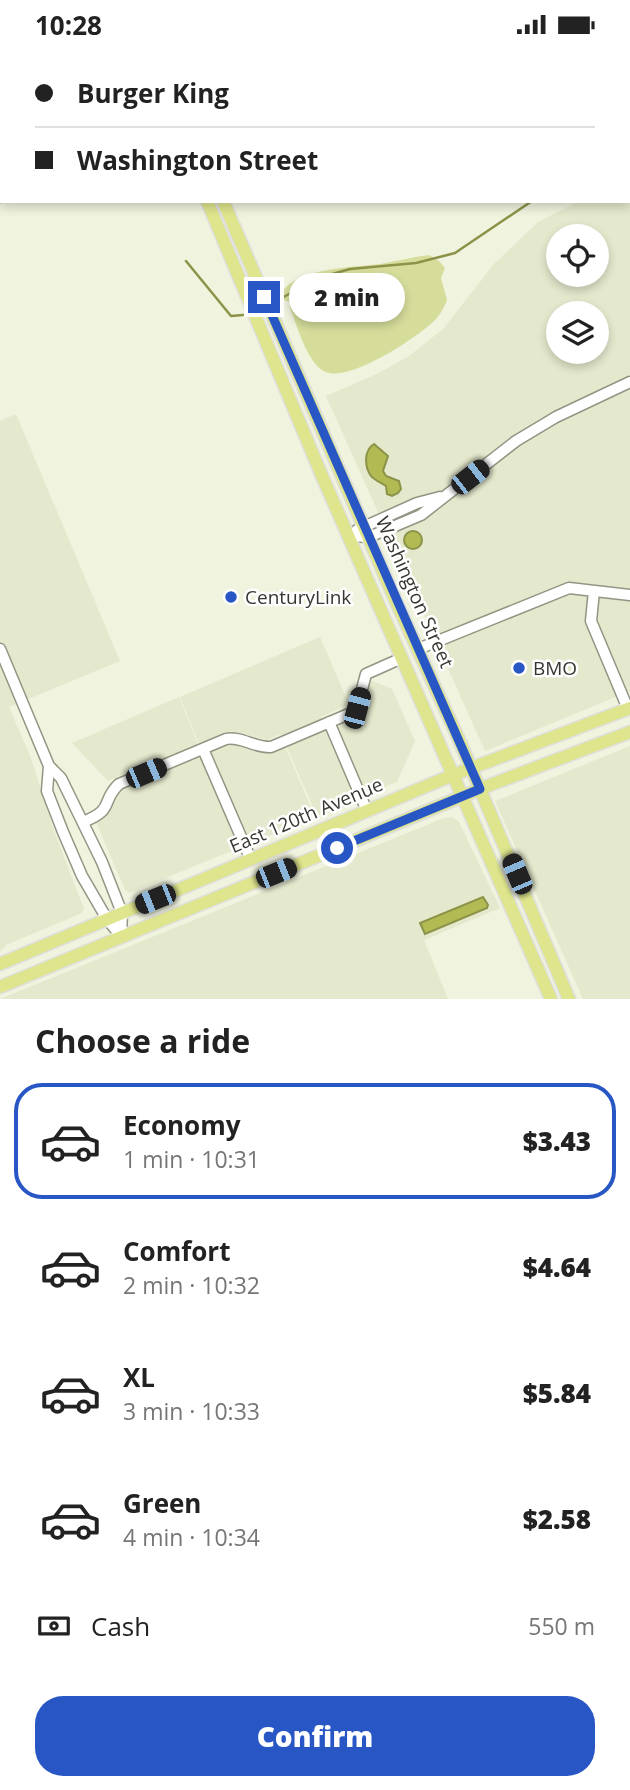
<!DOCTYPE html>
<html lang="en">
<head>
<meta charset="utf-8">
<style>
	:root { --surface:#fff; --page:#f2f2f2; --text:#222; --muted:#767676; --line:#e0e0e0; --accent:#2857c5 }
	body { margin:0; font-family:"Open Sans",sans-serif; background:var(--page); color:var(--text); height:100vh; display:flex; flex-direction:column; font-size:26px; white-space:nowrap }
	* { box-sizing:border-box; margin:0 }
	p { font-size:23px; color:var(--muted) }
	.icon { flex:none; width:38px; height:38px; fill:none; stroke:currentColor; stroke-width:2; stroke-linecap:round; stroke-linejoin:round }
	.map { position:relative; height:950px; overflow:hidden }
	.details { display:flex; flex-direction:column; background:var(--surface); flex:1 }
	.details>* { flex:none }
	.top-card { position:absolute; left:0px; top:0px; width:630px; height:154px; box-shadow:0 4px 10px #0003; display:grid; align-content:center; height:154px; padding:0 35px; background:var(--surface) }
	.tools { position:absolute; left:546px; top:175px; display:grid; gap:14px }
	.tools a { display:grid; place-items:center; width:63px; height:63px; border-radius:50%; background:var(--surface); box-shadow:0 4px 10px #0003; font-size:35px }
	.end { position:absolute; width:32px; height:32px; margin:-16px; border:9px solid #2857c5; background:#fff; box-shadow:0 0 0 4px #fff }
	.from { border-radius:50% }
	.bubble { position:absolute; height:49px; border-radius:24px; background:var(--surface); box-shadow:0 4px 10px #0003; font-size:23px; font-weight:800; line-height:49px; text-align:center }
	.car { position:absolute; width:21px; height:42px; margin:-21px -10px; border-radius:9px; box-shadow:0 0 5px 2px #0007; background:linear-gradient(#222 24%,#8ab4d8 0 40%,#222 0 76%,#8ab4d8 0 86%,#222 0) }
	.top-card b { display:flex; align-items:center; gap:24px; height:66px; font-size:26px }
	.top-card b+b { border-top:2px solid var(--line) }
	.top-card i { width:18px; height:18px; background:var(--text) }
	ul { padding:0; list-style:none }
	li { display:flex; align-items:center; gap:21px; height:116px; margin:0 14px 10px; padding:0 21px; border:4px solid transparent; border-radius:28px }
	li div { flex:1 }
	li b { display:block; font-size:26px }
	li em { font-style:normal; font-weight:800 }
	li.active { border-color:var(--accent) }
	li>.icon { width:63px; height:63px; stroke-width:1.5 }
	h2 { padding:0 35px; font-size:32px; line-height:84px }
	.pay { display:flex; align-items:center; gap:18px; height:77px; padding:0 35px; font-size:26px }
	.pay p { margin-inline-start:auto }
	.button { display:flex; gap:14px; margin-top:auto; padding:14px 35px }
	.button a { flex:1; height:80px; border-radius:28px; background:var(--accent); color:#fff; font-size:28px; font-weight:800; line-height:80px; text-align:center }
	.status { display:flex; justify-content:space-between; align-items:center; height:49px; padding:0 35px; background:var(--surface); direction:ltr }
	.status svg { height:19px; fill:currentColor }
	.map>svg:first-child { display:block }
	.built { fill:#e4e8cc; fill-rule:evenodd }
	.green { fill:#d6dd9b }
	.water { fill:#b1ba53; stroke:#8c9348; stroke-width:2 }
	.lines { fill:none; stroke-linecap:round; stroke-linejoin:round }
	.stream { stroke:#8c9348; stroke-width:2.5 }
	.minor-casing { stroke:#929583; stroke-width:13 }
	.major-casing { stroke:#dfdfde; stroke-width:15 }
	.minor { stroke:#fff; stroke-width:10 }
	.major { stroke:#dee58d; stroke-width:12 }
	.route { stroke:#2857c5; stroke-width:9 }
	.poi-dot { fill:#2857c5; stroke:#fff; stroke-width:2.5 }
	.labels { text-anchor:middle; stroke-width:5; stroke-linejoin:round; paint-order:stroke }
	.street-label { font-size:19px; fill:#363830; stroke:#fff }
	.poi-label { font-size:19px; fill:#363830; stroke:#fff; text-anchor:start }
</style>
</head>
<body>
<div class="status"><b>10:28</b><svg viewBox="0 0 49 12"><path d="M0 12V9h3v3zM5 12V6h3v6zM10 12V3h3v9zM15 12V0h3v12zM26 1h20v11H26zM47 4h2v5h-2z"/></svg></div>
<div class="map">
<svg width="630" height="950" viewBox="0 0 630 950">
	<rect width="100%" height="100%" fill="#f0f3de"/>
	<path class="built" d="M628,134H630V642L485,702L326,347L379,324L409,307L443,280L494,215L538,173L579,152H628ZM558,187H597V226H558ZM558,264H597V303H558Z
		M16,365L120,612L9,658L31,709L53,779L84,860L82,864L6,896L0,903V372Z
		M320,588L349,655L321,668L356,750L317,767L281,685L267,691L231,682L199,695L180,648Z
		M370,631L392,640L415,692L397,733L367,745L337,677L355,668L361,661Z
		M179,648L202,705L229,693L285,697L315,768L129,844L125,841L96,773L107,765L119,738L147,727L142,717L108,732L72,694Z
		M630,697V950H583L495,752Z
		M452,768L459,773L500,859L424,891L448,950H0L444,769Z"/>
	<path class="green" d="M429,206L439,212L445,219L441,229L447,251C444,259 441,264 436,270C420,287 344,338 322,321C306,310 297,276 290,259V253L280,250C285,219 356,218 381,215C397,212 413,208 429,206Z"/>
	<path class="water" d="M374,395L388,407L383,422L386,427L399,432L401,440L398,444L392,447L387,445L386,437C382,434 374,431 371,427C364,417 364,401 374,395Z
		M404 491a9 9 0 1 1 18 0a9 9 0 1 1-18 0Z
		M483,848L488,856L487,859L425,885L420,874Z"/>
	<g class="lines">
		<path class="stream" d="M628,110H630
			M186,212L231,267L243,266
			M280,250L318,229L350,220L416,214L455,204L532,152"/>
		<defs>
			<path id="minor" d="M301,2L310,1
				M0,148L2,147
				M357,481L417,454L440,448
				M348,487L369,488L421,466L516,392L556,368L630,333
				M594,542L591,572L628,660
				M0,600L49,717L61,729L102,813L122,864L121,887
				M418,600L569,539L630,546
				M329,673L367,762
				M203,700L251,811
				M49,717L47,742L63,783L82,827L107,870L121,887
				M83,773C116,760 100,753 119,735L226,690C241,687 255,699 271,698L351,664L357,659L366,625L402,609"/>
			<path id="major" d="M142,0L143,2
				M158,0V2
				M207,152L322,427L551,950
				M223,152L397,555L460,693L569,950
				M0,915L453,726L630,659
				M0,938L490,736L630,683"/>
		</defs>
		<use href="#minor" class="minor-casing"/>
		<use href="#major" class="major-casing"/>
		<use href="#minor" class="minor"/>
		<use href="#major" class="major"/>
	</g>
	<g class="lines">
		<path class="route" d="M264,248L480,740L337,799"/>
	</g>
	<g class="poi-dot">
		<circle cx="231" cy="548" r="7"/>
		<circle cx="519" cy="619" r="7"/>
	</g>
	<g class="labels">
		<g class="street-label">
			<text transform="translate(415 543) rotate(66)" y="7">Washington Street</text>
			<text transform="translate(306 766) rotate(-23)" y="7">East 120th Avenue</text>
		</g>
		<g class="poi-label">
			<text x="245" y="555">CenturyLink</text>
			<text x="533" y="626">BMO</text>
		</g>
	</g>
</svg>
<div class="tools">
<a><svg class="icon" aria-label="locate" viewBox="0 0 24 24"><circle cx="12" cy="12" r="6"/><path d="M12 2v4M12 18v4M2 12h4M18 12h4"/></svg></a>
<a><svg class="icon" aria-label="layers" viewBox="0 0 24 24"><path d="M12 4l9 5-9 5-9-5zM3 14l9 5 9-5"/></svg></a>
</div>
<i class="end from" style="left:337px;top:799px"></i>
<i class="end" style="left:264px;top:248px"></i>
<div class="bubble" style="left:289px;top:224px;width:116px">2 min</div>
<i class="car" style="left:470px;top:428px;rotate:52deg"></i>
<i class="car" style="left:357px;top:659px;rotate:15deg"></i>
<i class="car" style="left:146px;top:724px;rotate:67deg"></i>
<i class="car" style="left:276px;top:824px;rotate:68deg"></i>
<i class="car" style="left:517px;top:825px;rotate:337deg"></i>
<i class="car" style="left:155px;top:850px;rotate:248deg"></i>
<div class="top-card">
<b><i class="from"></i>Burger King</b>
<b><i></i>Washington Street</b>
</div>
</div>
<section class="details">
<h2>Choose a ride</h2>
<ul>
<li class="active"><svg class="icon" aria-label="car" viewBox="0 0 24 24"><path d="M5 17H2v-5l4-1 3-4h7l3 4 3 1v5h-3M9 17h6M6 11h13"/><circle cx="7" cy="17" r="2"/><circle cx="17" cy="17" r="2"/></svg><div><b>Economy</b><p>1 min · 10:31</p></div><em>$3.43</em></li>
<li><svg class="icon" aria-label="car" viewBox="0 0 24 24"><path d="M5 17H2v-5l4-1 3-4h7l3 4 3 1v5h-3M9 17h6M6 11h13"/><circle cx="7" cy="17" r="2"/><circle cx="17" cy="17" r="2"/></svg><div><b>Comfort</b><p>2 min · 10:32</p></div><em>$4.64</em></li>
<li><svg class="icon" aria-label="car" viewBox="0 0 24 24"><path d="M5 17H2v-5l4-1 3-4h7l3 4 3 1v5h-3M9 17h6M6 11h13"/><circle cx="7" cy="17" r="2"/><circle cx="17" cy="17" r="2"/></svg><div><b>XL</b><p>3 min · 10:33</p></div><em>$5.84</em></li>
<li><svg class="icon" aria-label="car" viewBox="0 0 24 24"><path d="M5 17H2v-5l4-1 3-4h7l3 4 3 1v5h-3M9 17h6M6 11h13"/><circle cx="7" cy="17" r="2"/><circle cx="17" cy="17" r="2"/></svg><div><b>Green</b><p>4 min · 10:34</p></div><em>$2.58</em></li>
</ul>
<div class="pay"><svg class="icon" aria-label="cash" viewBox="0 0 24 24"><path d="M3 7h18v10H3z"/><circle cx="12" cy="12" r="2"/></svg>Cash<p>550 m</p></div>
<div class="button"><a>Confirm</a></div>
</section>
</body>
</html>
